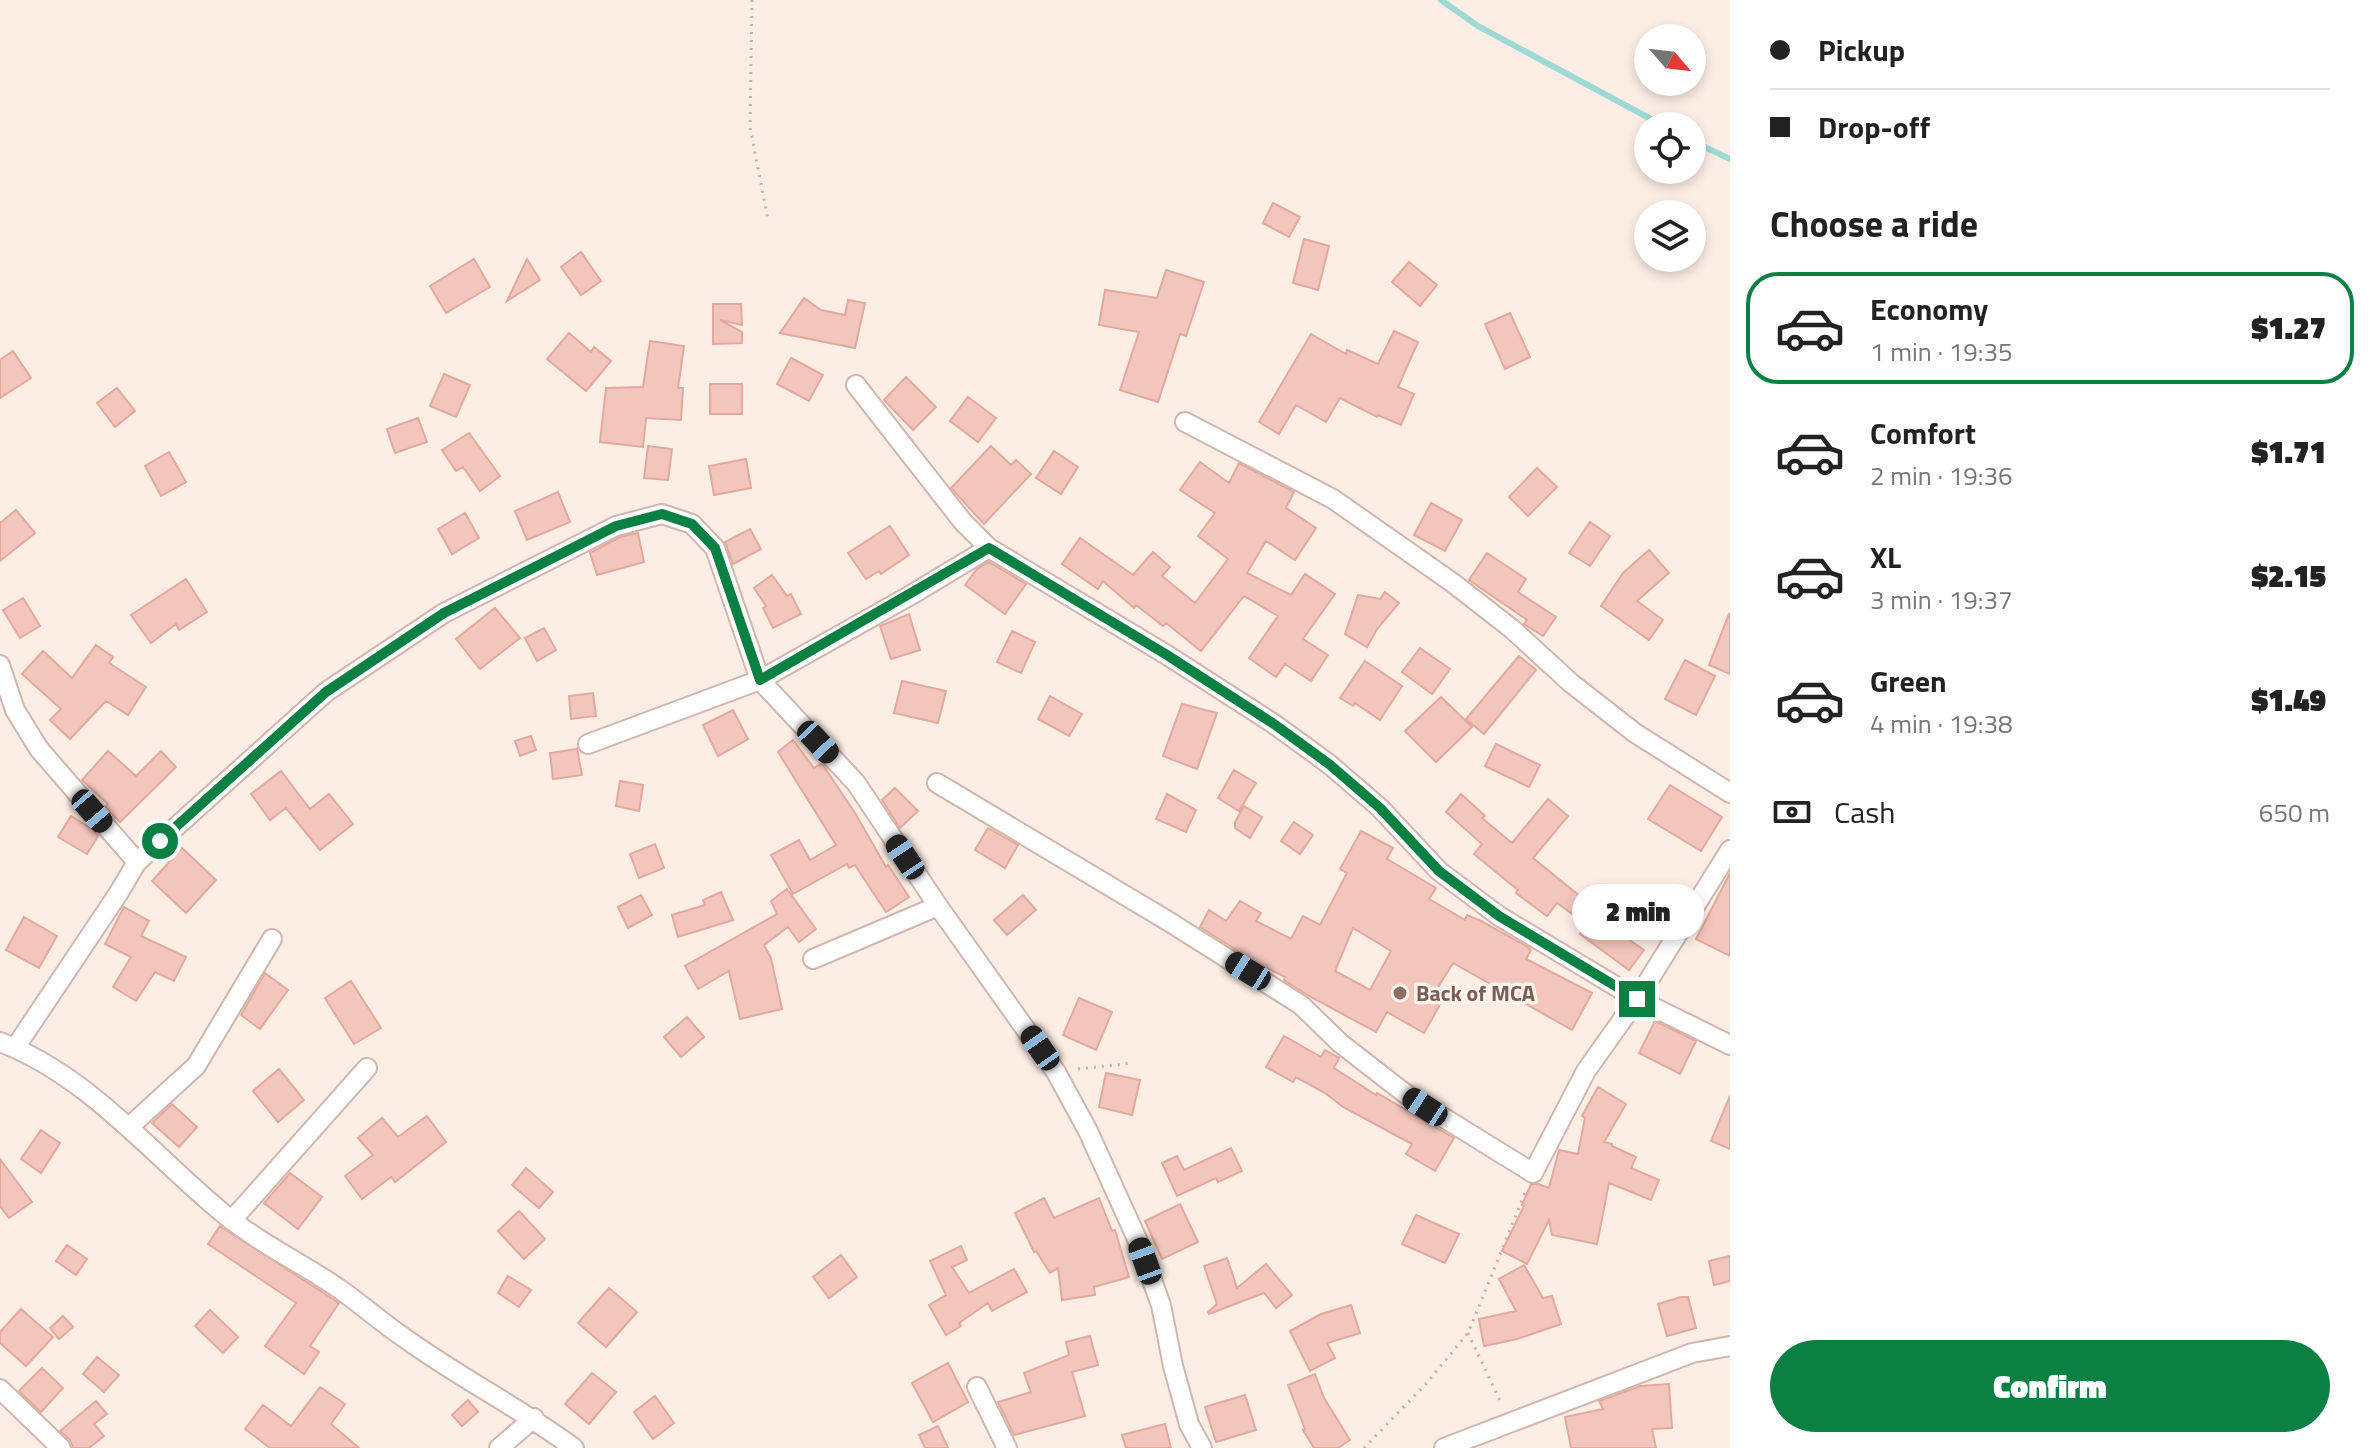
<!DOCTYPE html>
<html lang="en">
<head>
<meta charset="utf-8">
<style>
	:root { --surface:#fff; --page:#f6f6f6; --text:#222; --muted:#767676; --line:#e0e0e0; --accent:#0b8043 }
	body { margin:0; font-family:"Titillium Web",sans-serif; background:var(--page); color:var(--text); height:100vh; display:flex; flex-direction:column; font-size:30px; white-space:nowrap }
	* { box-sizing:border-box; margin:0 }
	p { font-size:26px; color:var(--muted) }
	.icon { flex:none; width:44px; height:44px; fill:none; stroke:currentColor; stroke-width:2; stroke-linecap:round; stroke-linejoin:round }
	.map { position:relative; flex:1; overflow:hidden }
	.sheet { display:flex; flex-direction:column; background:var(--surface); width:640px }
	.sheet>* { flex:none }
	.hud { display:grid; align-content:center; height:176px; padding:0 40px; background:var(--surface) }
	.needle { width:52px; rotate:118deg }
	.controls { position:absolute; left:1634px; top:24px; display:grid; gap:16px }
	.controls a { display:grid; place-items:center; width:72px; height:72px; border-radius:50%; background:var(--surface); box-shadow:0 4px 12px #0003; font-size:40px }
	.end { position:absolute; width:36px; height:36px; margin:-18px; border:10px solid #0b8043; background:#fff; box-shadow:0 0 0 4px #fff }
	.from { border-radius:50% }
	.bubble { position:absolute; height:56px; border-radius:28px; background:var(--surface); box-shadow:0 4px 12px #0003; font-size:26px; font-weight:800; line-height:56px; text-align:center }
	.car { position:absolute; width:24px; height:48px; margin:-24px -12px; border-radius:10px; box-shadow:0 0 6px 2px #0007; background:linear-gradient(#222 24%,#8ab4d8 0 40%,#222 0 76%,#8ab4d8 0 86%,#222 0) }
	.hud b { display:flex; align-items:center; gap:28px; height:76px; font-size:30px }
	.hud b+b { border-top:2px solid var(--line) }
	.hud i { width:20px; height:20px; background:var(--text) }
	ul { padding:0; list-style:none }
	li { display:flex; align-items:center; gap:24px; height:112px; margin:0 16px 12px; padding:0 24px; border:4px solid transparent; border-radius:32px }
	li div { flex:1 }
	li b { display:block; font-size:30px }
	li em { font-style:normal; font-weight:800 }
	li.on { border-color:var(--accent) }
	li>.icon { width:72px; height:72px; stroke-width:1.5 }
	h2 { padding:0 40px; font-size:36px; line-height:96px }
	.pay { display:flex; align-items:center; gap:20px; height:88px; padding:0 40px; font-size:30px }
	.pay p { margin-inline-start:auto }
	.primary-button { display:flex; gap:16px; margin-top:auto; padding:16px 40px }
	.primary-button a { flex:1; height:92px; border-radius:48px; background:var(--accent); color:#fff; font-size:32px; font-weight:800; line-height:92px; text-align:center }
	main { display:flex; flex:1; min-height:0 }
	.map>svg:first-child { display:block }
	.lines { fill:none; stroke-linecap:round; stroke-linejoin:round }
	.stream { stroke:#9fd9d5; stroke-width:6 }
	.building { fill:#f2c6bc; stroke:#e5a89c; stroke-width:2; fill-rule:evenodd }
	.street-casing { stroke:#d0b6ad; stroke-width:22 }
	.path { stroke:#d8a99f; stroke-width:3; stroke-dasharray:2 6; stroke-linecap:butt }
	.street { stroke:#fff; stroke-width:18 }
	.route { stroke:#0b8043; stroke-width:10 }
	.education-dot { fill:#8d6e63; stroke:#fff3eb; stroke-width:3 }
	.labels { text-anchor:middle; stroke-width:7; stroke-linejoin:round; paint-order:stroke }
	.education-label { font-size:22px; font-weight:bold; fill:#785e54; stroke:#fff3eb; text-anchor:start }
</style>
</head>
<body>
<main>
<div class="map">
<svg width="1730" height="1448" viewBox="0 0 1730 1448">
	<rect width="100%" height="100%" fill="#fdeee5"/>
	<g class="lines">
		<path class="stream" d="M1441,0L1478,26L1664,126
			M1692,141L1730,159"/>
	</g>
	<path class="building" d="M1273,203L1300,217L1289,237L1263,223Z
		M1304,239L1329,246L1318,290L1293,283Z
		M581,252L601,281L581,295L561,267Z
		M474,259L490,287L446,313L430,286Z
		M527,259L540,280L507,301Z
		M1409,262L1437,285L1420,306L1392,282Z
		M1166,270L1204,282L1186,336L1180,334L1158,402L1120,390L1139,332L1099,325L1105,290L1157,298Z
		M804,298L821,310L845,315L848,300L865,303L855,348L780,333Z
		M713,304H741L742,325L720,320L742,332V343L713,344Z
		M1510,313L1530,357L1505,369L1485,324Z
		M1394,331L1418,342L1398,387L1414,394L1401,425L1378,415L1377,417L1340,398L1326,422L1296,405L1279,434L1259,422L1311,334L1346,354L1347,350L1378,364Z
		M569,333L591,352L594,347L611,361L586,391L547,359Z
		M650,341L684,346L678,388H683L681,420L646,418L643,447L600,442L606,388L643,387Z
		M13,351L31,378L0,398V360Z
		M791,358L823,375L809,401L777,384Z
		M444,374L470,385L456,417L430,406Z
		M906,377L936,407L913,430L884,400Z
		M710,384H742V414H710Z
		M117,388L135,411L115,427L97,403Z
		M968,397L996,418L978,442L950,421Z
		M418,418L427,442L395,453L387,429Z
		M469,433L500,476L480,491L463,467L456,471L442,450Z
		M648,446L672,449L668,480L644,478Z
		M991,446L1011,465L1016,460L1031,474L984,524L951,488Z
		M1054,451L1078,467L1061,494L1036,478Z
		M169,452L186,482L161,496L145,466Z
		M746,459L751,488L714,495L709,466Z
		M1200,462L1229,483L1239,463L1294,492L1286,508L1316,528L1295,560L1266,541L1247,573L1291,595L1305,574L1335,594L1303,639L1328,655L1311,681L1285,664L1276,677L1249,658L1278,616L1244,596L1201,651L1166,623L1163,626L1136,605L1134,608L1103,581L1098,589L1062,564L1080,538L1133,575L1153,552L1170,567L1162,576L1195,603L1228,559L1198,536L1215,513L1180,490Z
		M1537,468L1557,487L1528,516L1509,497Z
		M558,492L570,522L527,540L515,511Z
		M1431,503L1462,520L1445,551L1414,535Z
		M16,510L35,533L0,561V523Z
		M465,513L479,538L452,554L438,529Z
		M1590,522L1610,536L1590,566L1569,553Z
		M890,526L909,555L881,574L879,571L866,579L848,553Z
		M750,529L761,549L733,564L725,542Z
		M638,533L644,562L597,575L590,553L620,537Z
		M1649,550L1669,573L1637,601L1663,620L1649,640L1601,606L1623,573Z
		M1487,553L1526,579L1518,592L1556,617L1543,636L1524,624L1527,620L1469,580Z
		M989,562L1026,584L1005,614L965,585L977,569Z
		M772,575L787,596L791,594L801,614L773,628L763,608L766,606L754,588Z
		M186,579L207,612L179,630L176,624L151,643L131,615Z
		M1385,592L1399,603L1377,629L1367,647L1345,634L1358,595L1380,599Z
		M23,598L40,626L20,638L3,610Z
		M495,608L520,638L480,669L456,639Z
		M909,614L920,650L891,659L880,626Z
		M1729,614H1730V674L1709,665Z
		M544,628L556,650L537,661L525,638Z
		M1012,631L1035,642L1021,673L997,662Z
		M96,645L113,657L109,663L146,687L128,715L106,701L70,739L50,720L61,709L22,674L43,651L72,678Z
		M1420,648L1450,669L1432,694L1402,672Z
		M1519,656L1536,670L1484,734L1466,719Z
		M1685,660L1715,676L1696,715L1665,699Z
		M1365,661L1402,686L1380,720L1355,703L1353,706L1340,698Z
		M902,681L946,691L938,723L894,713Z
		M593,693L596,716L571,719L569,696Z
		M1050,696L1082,714L1069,736L1038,719Z
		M1441,697L1472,727L1436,762L1405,731Z
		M1182,704L1217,713L1197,769L1163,756Z
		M733,710L748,739L718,756L703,725Z
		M531,736L536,750L520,756L515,741Z
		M793,740L814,768L821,764L823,765L855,813L886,867L888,865L909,897L886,912L855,865L849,868L847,864L793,894L771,855L799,840L810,860L836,845L778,752Z
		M1496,744L1540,765L1529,787L1485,766Z
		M577,749L582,775L553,779L550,753Z
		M108,751L136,776L161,751L176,767L120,822L105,807L108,804L82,780Z
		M1234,770L1256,783L1239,811L1218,798Z
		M281,771L310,809L329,794L353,824L320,850L286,808L270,820L251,794Z
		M620,781L643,785L639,811L616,806Z
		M1670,785L1722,817L1701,851L1648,819Z
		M895,788L918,811L900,828L882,800Z
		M1167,794L1196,810L1186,832L1156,819Z
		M1461,794L1485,816L1482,818L1512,843L1548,799L1568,816L1533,858L1597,910L1601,904L1635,928L1628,939L1644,950L1629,970L1580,934L1587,925L1557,903L1547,916L1516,893L1518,890L1474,854L1482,844L1446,812Z
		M1244,806L1262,817L1250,838L1235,828V822Z
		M71,816L92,829L98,836L87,854L58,837Z
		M1294,822L1313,835L1300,854L1281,841Z
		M988,828L1018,845L1005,868L975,850Z
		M1361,831L1393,848L1387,859L1436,888L1429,899L1465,920L1467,915L1481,921L1528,947L1531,950L1526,959L1592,993L1572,1030L1453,963L1437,989L1446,994L1424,1033L1387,1012L1376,1032L1309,996L1284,980L1285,977L1255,962L1200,927L1209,910L1226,921L1240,901L1261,913L1256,921L1291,939L1303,916L1320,925L1347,873L1340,869ZM1353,928L1391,951L1370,990L1335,971Z
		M655,844L664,868L639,878L630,854Z
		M182,848L216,880L186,913L152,881Z
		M1730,873V956L1696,939Z
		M787,889L816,929L799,942L788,927L764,945L771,958L782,1009L740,1019L729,971L698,989L685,966L777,914L771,901Z
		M721,892L733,920L678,937L672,915L705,905L703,900Z
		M641,895L652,915L628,928L618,907Z
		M1023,895L1036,910L1007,935L994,920Z
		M124,907L149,921L141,936L186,957L174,981L155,972L136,1001L113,987L131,957L105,944Z
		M24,917L57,936L39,968L6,950Z
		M265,973L288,990L260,1029L241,1015Z
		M351,981L381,1028L354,1044L325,998Z
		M1079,998L1112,1012L1096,1050L1063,1035Z
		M687,1017L704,1037L681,1057L664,1037Z
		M1655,1021L1696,1041L1680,1074L1639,1053Z
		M1284,1036L1321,1057L1325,1050L1339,1058L1334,1068L1376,1095L1377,1093L1454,1138L1435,1171L1406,1154L1412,1144L1343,1107L1325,1093L1296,1077L1293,1082L1266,1067Z
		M279,1069L304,1100L278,1122L253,1091Z
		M1106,1073L1140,1080L1132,1115L1099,1107Z
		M1598,1087L1626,1104L1604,1142L1612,1144V1146L1636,1157L1631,1168L1659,1180L1651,1200L1609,1183L1597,1244L1552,1235L1549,1220L1527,1264L1502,1251L1524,1206L1522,1205L1531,1184H1538L1549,1188L1559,1150L1578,1154L1585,1118L1582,1116Z
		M1730,1096V1149L1711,1141Z
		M172,1104L197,1127L179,1147L152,1123Z
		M427,1116L446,1142L395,1182L391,1177L362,1199L345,1176L373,1155L358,1138L382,1118L398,1137Z
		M41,1130L60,1143L41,1173L21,1159Z
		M1231,1148L1242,1171L1218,1182L1216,1178L1177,1196L1162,1163L1177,1156L1184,1170Z
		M0,1159L32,1202L9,1218L0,1206Z
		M526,1168L553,1192L539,1208L512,1185Z
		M290,1173L322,1197L298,1229L264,1203Z
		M1044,1198L1054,1218L1099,1198L1112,1231L1115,1230L1129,1277L1094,1287L1095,1295L1062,1300L1058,1268L1050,1273L1036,1251L1034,1252L1015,1213Z
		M1180,1204L1198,1242L1162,1259L1145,1221Z
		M519,1211L545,1239L524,1259L498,1231Z
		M1416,1215L1459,1234L1445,1263L1402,1244Z
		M220,1226L339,1303L310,1346L319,1352L304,1374L265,1346L296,1303L208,1244Z
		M67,1245L87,1259L76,1275L56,1261Z
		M961,1246L967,1260L952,1267L969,1293L1014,1269L1027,1292L992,1311L988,1303L959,1323L961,1326L946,1335L929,1305L946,1295L930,1261Z
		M841,1255L857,1277L829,1298L813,1277Z
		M1730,1256V1281L1714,1285L1709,1261Z
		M1227,1258L1237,1288L1266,1264L1292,1295L1276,1308L1264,1293L1209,1314L1208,1312L1217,1304L1204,1266Z
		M1524,1265L1543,1298L1552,1296L1561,1324L1517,1339L1484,1346L1479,1319L1516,1311L1499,1279Z
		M508,1276L531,1290L519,1307L498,1293Z
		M609,1288L637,1312L606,1347L578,1323Z
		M1681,1297H1688L1696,1328L1667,1336L1658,1304Z
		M1351,1305L1360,1333L1327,1343L1335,1358L1310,1371L1290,1331L1321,1314Z
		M21,1309L53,1337L26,1366L0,1343V1332Z
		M210,1310L238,1337L223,1353L195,1326Z
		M63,1316L73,1327L59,1339L50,1328Z
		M1090,1336L1098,1365L1072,1372L1085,1416L1014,1435L998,1402L1031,1392L1024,1373L1069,1355L1066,1342Z
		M97,1357L119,1375L104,1392L83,1374Z
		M948,1363L968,1402L933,1422L912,1383Z
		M42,1368L63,1388L41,1412L19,1391Z
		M592,1373L616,1392L589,1424L565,1404Z
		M1315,1374L1324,1398L1350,1440L1338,1448H1314L1303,1430L1305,1429L1288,1385Z
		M1669,1384L1672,1428L1652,1429L1656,1448H1571L1565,1417L1603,1409L1599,1401L1640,1386Z
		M320,1387L345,1404L331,1424L359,1448H270L245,1429L263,1405L291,1426Z
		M1245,1395L1256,1430L1216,1442L1205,1407Z
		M655,1396L674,1423L653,1439L634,1412Z
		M468,1400L478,1412L462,1426L452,1415Z
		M96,1401L107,1414L94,1424L104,1436L89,1448H73L70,1440L60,1431Z
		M1165,1424L1171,1448H1126L1122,1435Z
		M938,1426L948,1448H925L919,1435Z"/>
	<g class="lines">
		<defs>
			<path id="street" d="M856,385L963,522L989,548L1167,655L1274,724L1329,764L1380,808L1439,871L1499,916L1637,999L1730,1045
				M1185,422L1333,499L1453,583L1512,629L1571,683L1635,733L1730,793
				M0,665L15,710L39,749L137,862
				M588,744L760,680L911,595L989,548
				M937,783L1168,921L1301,1005L1340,1043L1407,1095L1533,1173L1586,1071L1637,999L1730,850
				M813,959L938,906
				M0,1042C92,1077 155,1159 230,1219C263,1245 303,1264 338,1288C361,1304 382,1323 406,1339C460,1378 520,1408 574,1448
				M15,1048L118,894L137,862L326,692L444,613L616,526L662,514L692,524L715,548L760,680L856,783L938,906L1056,1072L1088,1131L1137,1239L1161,1305L1173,1366L1189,1424L1202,1448
				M129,1127L196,1066L272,939
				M232,1220L367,1068
				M977,1387L1007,1448
				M0,1389L61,1448
				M499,1448L534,1418
				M1444,1448L1692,1353L1730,1346"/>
		</defs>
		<use href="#street" class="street-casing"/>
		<path class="path" d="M752,0L750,127L768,220
			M1078,1069L1133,1063
			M1468,1333L1502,1405
			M1364,1448L1425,1385L1468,1333L1527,1188"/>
		<use href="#street" class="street"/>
	</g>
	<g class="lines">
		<path class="route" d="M160,841L326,692L444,613L616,526L662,514L692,524L715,548L760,680L989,548L1167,655L1274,724L1329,764L1380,808L1439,871L1499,916L1637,999"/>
	</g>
	<circle class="education-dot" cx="1400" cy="993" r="8"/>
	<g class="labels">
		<g class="education-label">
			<text x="1416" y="1001">Back of MCA</text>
		</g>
	</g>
</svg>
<div class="controls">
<a><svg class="needle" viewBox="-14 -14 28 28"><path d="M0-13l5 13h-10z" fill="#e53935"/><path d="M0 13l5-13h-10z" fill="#767676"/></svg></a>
<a><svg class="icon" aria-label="locate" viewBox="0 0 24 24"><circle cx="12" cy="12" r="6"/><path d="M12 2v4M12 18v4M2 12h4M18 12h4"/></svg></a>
<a><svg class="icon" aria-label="layers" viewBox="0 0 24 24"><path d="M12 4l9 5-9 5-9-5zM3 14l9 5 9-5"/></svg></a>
</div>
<i class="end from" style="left:160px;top:841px"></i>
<i class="end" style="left:1637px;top:999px"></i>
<div class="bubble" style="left:1572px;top:884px;width:132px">2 min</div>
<i class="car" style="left:818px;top:742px;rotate:137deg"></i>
<i class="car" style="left:92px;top:811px;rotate:139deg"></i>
<i class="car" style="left:905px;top:857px;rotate:326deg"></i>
<i class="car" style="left:1248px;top:971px;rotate:302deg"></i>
<i class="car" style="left:1040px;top:1048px;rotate:325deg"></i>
<i class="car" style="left:1425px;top:1107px;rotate:303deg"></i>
<i class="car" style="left:1145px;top:1261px;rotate:340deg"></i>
</div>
<section class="sheet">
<div class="hud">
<b><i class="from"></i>Pickup</b>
<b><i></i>Drop-off</b>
</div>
<h2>Choose a ride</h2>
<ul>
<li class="on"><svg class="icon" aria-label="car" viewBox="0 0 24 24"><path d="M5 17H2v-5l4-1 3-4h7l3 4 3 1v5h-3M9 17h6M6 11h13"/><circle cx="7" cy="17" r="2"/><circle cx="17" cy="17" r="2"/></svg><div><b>Economy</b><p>1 min · 19:35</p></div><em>$1.27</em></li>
<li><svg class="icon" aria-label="car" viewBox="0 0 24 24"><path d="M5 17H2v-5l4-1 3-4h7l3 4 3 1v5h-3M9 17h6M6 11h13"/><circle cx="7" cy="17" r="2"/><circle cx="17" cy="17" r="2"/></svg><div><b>Comfort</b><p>2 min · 19:36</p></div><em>$1.71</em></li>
<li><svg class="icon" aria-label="car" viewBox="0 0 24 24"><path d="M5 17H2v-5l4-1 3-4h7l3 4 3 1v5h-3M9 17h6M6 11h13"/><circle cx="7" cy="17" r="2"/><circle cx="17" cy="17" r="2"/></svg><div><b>XL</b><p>3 min · 19:37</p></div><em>$2.15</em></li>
<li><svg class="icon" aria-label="car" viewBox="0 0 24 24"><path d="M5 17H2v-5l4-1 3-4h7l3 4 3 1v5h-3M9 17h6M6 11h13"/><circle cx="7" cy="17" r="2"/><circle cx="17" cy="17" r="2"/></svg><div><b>Green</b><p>4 min · 19:38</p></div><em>$1.49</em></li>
</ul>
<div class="pay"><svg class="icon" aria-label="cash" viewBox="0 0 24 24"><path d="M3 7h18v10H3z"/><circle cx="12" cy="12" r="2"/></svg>Cash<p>650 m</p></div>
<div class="primary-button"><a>Confirm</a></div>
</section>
</main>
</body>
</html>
